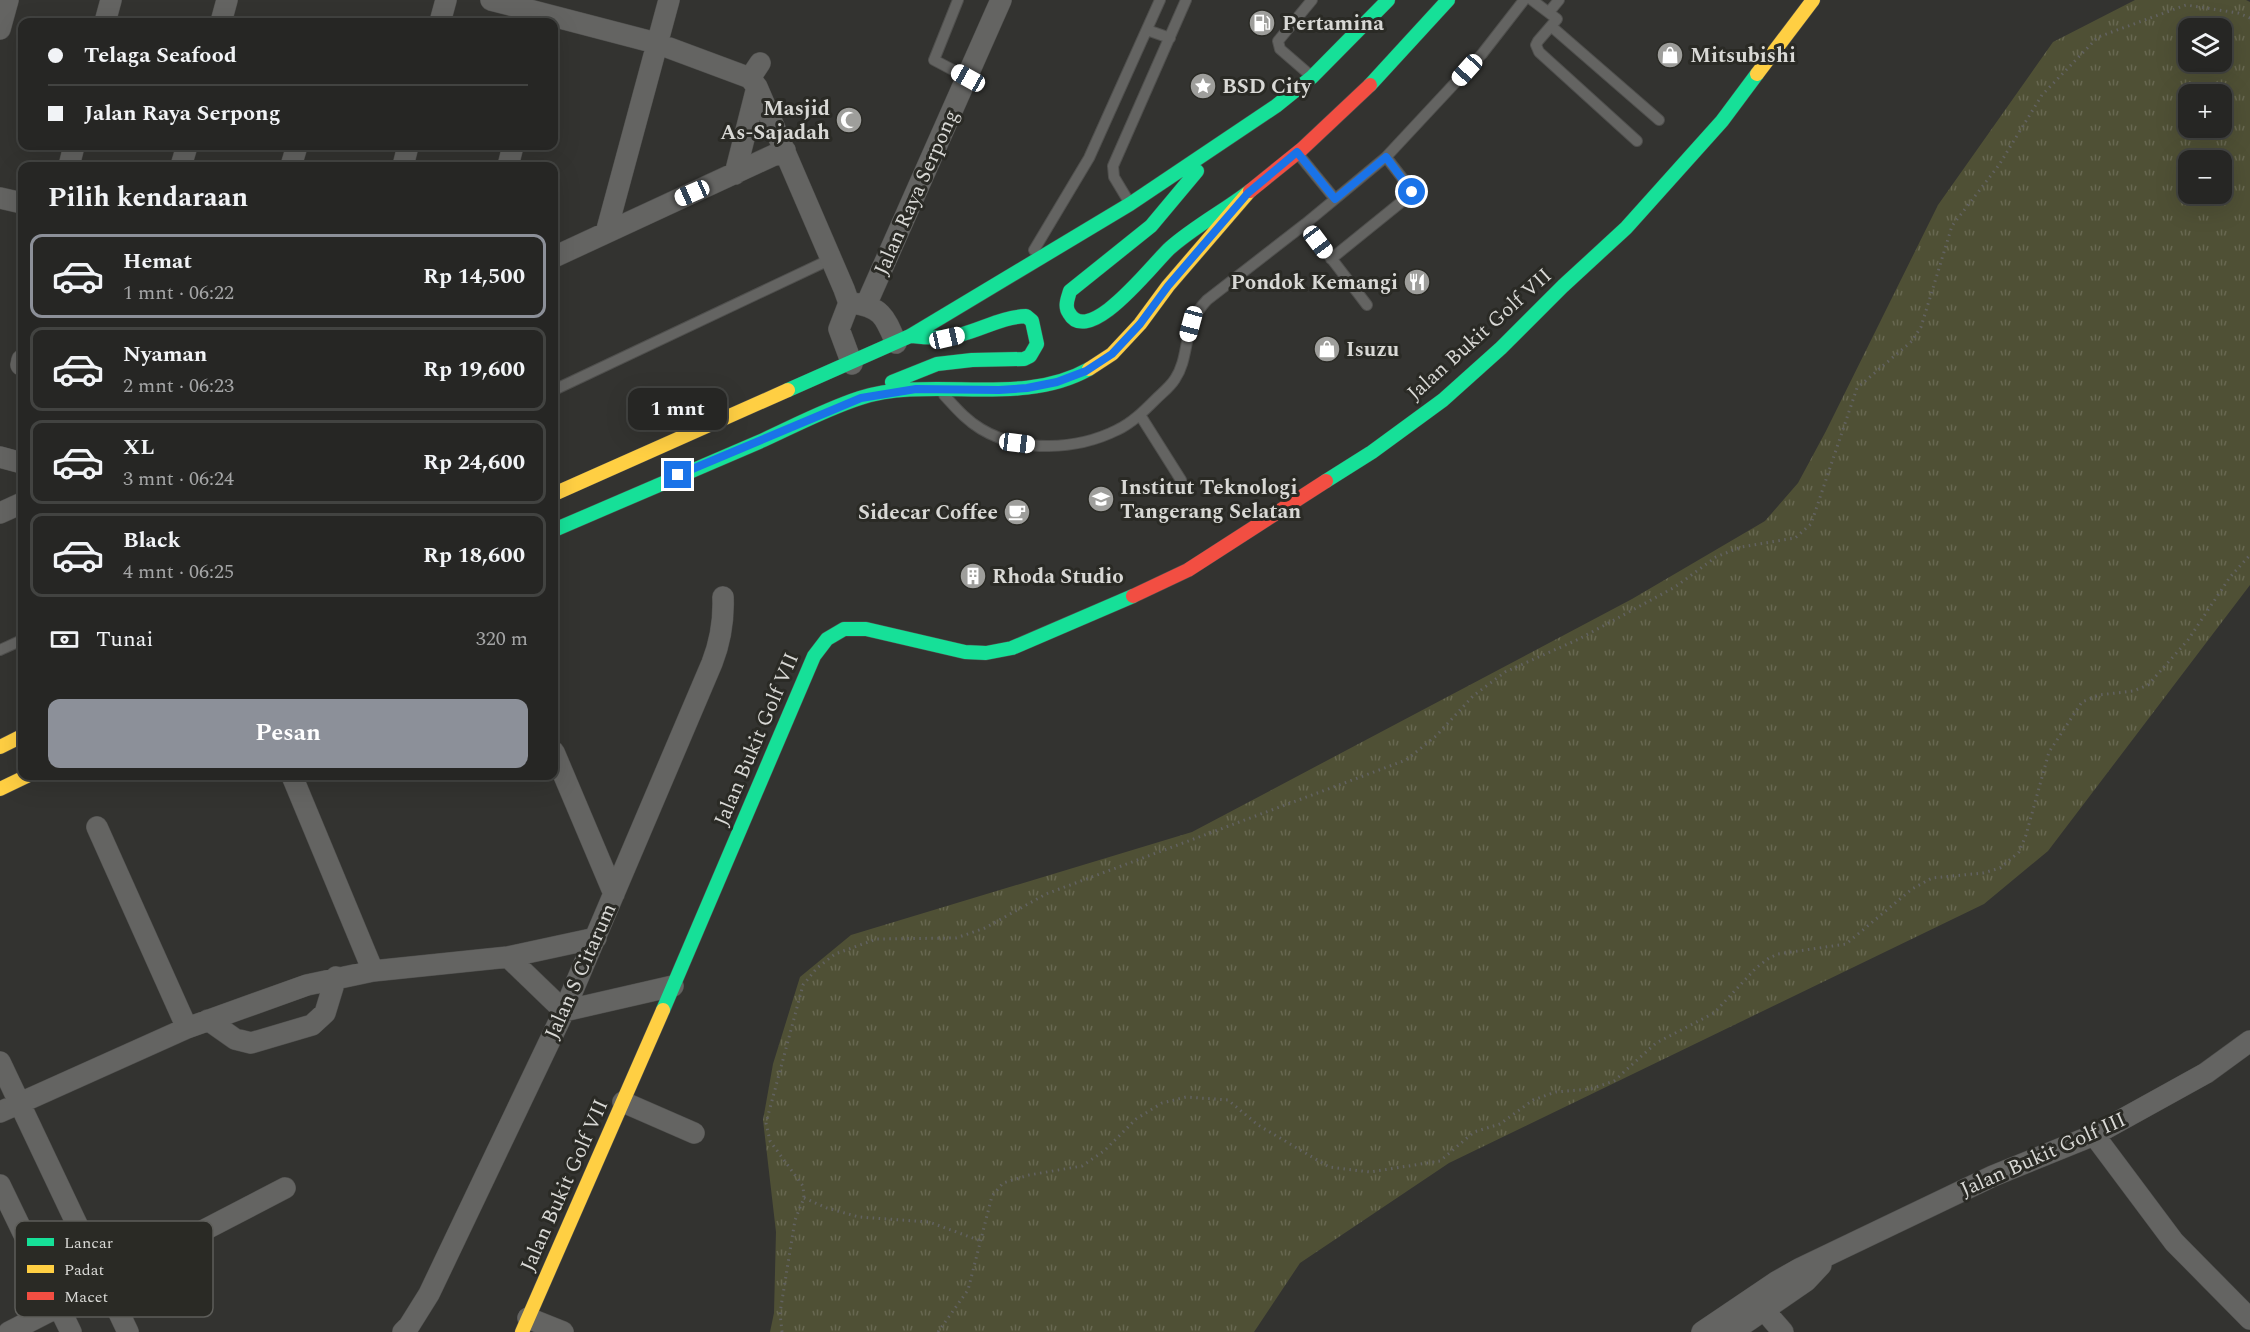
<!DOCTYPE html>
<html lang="id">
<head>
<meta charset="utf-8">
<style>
	:root { --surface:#262624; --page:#323231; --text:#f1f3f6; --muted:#a4a5a6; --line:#424341; --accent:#8c9099 }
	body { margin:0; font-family:Spectral,serif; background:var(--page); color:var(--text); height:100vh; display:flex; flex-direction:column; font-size:22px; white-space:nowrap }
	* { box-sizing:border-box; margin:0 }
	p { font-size:20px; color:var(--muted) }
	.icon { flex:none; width:33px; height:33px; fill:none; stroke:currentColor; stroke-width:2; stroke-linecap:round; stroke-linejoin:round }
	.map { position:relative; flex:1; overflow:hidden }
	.panel { position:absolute; left:18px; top:162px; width:540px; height:618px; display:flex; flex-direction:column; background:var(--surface); border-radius:12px; box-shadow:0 6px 24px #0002,0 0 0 2px var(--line) }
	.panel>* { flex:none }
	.banner { position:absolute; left:18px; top:18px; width:540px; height:132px; border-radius:12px; box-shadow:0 6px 24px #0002,0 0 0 2px var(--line); display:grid; align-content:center; height:132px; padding:0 30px; background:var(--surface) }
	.controls { position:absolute; left:2178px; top:18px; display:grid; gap:12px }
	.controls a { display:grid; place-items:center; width:54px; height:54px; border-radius:12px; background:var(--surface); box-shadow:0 6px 24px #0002,0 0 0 2px var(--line); font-size:30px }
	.end { position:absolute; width:27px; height:27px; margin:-14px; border:8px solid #1a73e8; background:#fff; box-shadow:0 0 0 3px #fff }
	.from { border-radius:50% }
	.bubble { position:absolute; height:42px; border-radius:12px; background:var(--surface); box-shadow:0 6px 24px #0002,0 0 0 2px var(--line); font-size:20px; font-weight:700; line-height:42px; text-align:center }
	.car { position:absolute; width:18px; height:36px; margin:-18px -9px; border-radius:8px; box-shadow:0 0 4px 2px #0007; background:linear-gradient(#fff 24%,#345 0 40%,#fff 0 76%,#345 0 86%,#fff 0) }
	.banner b { display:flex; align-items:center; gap:21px; height:57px; font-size:22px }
	.banner b+b { border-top:2px solid var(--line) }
	.banner i { width:15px; height:15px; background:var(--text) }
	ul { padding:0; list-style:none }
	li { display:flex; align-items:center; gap:18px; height:84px; margin:0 12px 9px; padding:0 18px; border:3px solid var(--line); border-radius:12px }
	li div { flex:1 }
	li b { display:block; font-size:22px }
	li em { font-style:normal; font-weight:700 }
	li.selected { border-color:var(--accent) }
	li>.icon { width:54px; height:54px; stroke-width:1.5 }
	h2 { padding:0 30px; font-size:27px; line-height:72px }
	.pay { display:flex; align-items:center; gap:15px; height:66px; padding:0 30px; font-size:22px }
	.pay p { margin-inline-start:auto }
	.cta { display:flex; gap:12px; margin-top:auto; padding:12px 30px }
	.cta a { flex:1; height:69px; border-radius:12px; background:var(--accent); color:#fff; font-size:24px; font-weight:700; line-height:69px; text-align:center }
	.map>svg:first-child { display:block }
	.grass { fill:url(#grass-tufts); fill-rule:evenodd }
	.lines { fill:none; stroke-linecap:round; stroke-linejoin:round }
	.lane-casing { stroke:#50504e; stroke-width:12 }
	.street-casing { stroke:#50504e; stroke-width:22 }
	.fast-casing { stroke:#50504e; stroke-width:15 }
	.slow-casing { stroke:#50504e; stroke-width:15 }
	.jam-casing { stroke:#50504e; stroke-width:15 }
	.path { stroke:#626260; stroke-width:3; stroke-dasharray:1.5 4.5; stroke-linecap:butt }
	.lane { stroke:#646462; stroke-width:10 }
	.street { stroke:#646462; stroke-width:21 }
	.fast { stroke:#16e098; stroke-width:14 }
	.slow { stroke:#ffcf43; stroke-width:14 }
	.jam { stroke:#f24e42; stroke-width:14 }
	.route { stroke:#1a73e8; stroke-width:8 }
	.labels { text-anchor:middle; stroke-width:6; stroke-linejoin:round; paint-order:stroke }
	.poi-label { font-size:21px; font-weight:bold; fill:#d8d8d5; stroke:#2a2a25; text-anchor:start }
	.street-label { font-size:21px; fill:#d8d8d5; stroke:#2a2a25 }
	.key { fill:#2a2a25; stroke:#5e5e5a; stroke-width:1.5 }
	.key-label { font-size:16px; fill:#d8d8d5 }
</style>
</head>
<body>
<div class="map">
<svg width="2250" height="1332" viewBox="0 0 2250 1332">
	<defs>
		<pattern id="grass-tufts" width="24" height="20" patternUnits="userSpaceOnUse" patternTransform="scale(1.5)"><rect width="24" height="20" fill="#4f5035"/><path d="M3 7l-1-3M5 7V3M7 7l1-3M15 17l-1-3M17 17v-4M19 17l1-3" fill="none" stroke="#686851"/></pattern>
	</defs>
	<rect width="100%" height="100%" fill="#333330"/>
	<path class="grass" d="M2135,0H2246L2250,2V585L2048,851L1984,904L1449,1163L1300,1263L1254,1332H770L774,1313L776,1232L763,1120L773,1064L800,977L851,935L1192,832L1632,599L1765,521L1798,483L1826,431L1938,205L2053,42ZM2188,28H2222V62H2188ZM2188,94H2222V128H2188ZM2188,160H2222V194H2188Z"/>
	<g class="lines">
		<defs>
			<path id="lane" d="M958,0L934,60L968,78
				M1532,0L1557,19L1538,41L1536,45L1539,52L1637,141
				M1549,12L1559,0
				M1552,27L1659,120
				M1147,30L1170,38
				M1310,75L1280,49L1278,41L1312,0
				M1299,155L1335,199
				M1129,202L1114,177L1113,166L1186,0
				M1305,224L1367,305
				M1034,250L1089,158L1160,0
				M1331,259L1410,195V188L1386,157
				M554,390L831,259
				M944,395C956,408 966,420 981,429C1021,453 1077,450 1117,430C1132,423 1144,411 1156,399C1162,393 1170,387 1175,379C1191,355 1181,327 1207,300L1305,224L1386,157L1482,54L1524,0
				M1140,415L1181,480
				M0,650L22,640"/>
			<path id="street" d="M491,0L656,43L750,78
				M105,22L111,0
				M221,22L227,0
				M440,22L446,0
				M0,29L8,0
				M750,78L757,87L844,289L849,303L839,329L852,364
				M750,78L760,63
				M69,166L74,146
				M181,166L187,146
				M291,166L297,146
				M403,166L408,146
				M508,166L513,146
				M735,174L757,87
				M0,198L22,203
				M606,233L669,0
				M554,257L785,150
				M852,303C882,307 885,317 896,343
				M866,305L1001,0
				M21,365L22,360
				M0,457L22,463
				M0,513L22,503
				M554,752L614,894
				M292,776L373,971
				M97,827L187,1028
				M596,938L508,957L564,1011L673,986
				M208,1020L235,1039L251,1043L312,1025L325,1013L336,977
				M0,1062L128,1332
				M623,1102L694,1133
				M0,1112L187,1028L307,985L373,971L508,957
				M2094,1135L2174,1242L2250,1319
				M0,1185L71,1332
				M104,1282L285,1188
				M1764,1310L1783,1332
				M528,1318L563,1332
				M9,1332L58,1307
				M403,1332L409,1326L429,1294L564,1011L712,663C721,640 724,621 723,597
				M1702,1332L1776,1282L1799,1269L1993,1176L2094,1135L2206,1073L2250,1041
				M1732,1332L1806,1281L1821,1265"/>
			<path id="fast" d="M1370,85L1448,0
				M1197,171L1151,226L1070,291C1068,298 1064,306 1069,313C1089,349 1155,261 1170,248C1195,226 1224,211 1250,191
				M892,382L937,364L972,360L1024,359L1030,356L1037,344L1032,321L1026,316C1004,317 984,328 963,334C946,339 929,338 912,336
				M788,390L910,336L1130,204L1276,106L1312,77L1388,0
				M1326,481L1372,452L1443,400L1501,348L1563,286L1626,228L1722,121L1757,74
				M554,530C622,501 691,471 759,442C792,427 826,409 860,398C933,375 1020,408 1089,369
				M663,1010L814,656L827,639L844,629H866L965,652L986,653L1012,648L1133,596"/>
			<path id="slow" d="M1757,74L1813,0
				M1089,369L1112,354L1140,324L1168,286L1248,193
				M554,494L788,390
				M0,747L22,736
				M0,789L27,776
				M522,1332L663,1010"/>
			<path id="jam" d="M1250,191L1302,149L1370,85
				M1133,596L1188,570L1326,481"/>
		</defs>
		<use href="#lane" class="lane-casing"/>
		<use href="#street" class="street-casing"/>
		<use href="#fast" class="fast-casing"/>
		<use href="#slow" class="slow-casing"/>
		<use href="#jam" class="jam-casing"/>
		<path class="path" d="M92,776H95
			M804,1198L827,1208L859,1217L929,1222L981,1241
			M782,1332L780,1313L795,1220L804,1198L803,1186L770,1141L766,1123L803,985L817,968L835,954L877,939L956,938L985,928L1046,894L1406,760L1436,736L1473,696L1505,672L1579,639L1675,587L1716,557L1741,547L1795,538L1811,524L1857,388L1912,341L1921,327L1952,226L1999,165L2042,95L2098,37L2186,5L2238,13L2250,18
			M938,1332L968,1290L992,1196L1003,1183L1029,1175L1082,1166L1104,1151L1136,1119L1162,1103L1186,1097L1228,1100L1258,1125L1329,1167L1370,1172L1440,1161L1474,1132L1500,1124L1533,1100L1556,1092L1590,1089L1614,1081L1656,1043L1714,1013L1756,968L1769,958L1778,954L1846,944L1912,889L1932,878L1983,873L2000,868L2019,852L2026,835L2049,752L2082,702L2099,695L2133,691L2148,685L2188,640L2230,577L2250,555"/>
		<use href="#lane" class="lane"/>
		<use href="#street" class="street"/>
		<use href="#fast" class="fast"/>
		<use href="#slow" class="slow"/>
		<use href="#jam" class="jam"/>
	</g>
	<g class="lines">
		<path class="route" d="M678,475L861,398L916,389L999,390L1027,388L1057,382L1086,371L1112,354L1140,324L1168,286L1248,193L1297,152L1335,199L1386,157L1412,192"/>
	</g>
	<defs>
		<symbol id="fuel-disc" viewBox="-11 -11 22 22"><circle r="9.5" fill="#9e9e9b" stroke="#2a2a25"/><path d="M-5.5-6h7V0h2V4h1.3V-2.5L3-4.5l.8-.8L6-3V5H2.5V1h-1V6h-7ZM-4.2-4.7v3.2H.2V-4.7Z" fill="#fff"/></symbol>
		<symbol id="shop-disc" viewBox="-11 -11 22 22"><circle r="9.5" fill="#9e9e9b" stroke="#2a2a25"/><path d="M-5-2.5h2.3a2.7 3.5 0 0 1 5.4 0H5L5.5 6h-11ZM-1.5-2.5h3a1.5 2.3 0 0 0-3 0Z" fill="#fff"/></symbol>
		<symbol id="sight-disc" viewBox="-11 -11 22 22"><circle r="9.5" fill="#9e9e9b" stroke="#2a2a25"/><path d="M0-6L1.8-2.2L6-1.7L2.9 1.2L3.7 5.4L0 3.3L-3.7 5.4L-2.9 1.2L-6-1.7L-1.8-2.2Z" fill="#fff"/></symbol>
		<symbol id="mosque-disc" viewBox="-11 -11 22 22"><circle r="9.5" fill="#9e9e9b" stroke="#2a2a25"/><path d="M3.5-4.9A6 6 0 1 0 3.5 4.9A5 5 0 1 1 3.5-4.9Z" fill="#fff"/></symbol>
		<symbol id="restaurant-disc" viewBox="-11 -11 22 22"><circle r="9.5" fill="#9e9e9b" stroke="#2a2a25"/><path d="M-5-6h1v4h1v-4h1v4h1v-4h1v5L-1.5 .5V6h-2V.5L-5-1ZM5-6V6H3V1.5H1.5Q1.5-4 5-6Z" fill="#fff"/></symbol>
		<symbol id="university-disc" viewBox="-11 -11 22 22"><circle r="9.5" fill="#9e9e9b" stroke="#2a2a25"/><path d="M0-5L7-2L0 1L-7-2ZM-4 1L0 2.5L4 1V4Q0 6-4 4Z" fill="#fff"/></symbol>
		<symbol id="cafe-disc" viewBox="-11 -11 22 22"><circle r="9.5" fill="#9e9e9b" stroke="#2a2a25"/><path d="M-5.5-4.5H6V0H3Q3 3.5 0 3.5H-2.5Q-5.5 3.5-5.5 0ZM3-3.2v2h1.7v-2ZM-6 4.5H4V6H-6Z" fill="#fff"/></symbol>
		<symbol id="building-disc" viewBox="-11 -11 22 22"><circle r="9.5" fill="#9e9e9b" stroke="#2a2a25"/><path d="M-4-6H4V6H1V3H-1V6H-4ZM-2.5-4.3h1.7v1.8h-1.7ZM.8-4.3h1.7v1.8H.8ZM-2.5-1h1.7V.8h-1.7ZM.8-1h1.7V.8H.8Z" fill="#fff"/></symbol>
	</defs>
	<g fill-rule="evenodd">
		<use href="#fuel-disc" x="1247" y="8" width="30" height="30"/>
		<use href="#shop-disc" x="1655" y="40" width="30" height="30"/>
		<use href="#sight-disc" x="1188" y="71" width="30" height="30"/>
		<use href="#mosque-disc" x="834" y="105" width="30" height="30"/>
		<use href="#restaurant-disc" x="1402" y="267" width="30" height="30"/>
		<use href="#shop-disc" x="1312" y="334" width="30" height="30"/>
		<use href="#university-disc" x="1086" y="484" width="30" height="30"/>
		<use href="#cafe-disc" x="1002" y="497" width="30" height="30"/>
		<use href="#building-disc" x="958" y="561" width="30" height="30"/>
	</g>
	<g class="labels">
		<g class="poi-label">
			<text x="1282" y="30">Pertamina</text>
			<text x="1690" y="62">Mitsubishi</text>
			<text x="1222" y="93">BSD City</text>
			<text x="830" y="115" text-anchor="end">Masjid<tspan x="830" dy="24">As-Sajadah</tspan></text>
			<text x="1398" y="289" text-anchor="end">Pondok Kemangi</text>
			<text x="1346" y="356">Isuzu</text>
			<text x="1120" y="494">Institut Teknologi<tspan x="1120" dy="24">Tangerang Selatan</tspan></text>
			<text x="998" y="519" text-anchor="end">Sidecar Coffee</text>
			<text x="992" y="583">Rhoda Studio</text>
		</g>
		<g class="street-label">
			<text transform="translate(916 192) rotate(-66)" y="7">Jalan Raya Serpong</text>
			<text transform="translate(1479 334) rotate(-42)" y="7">Jalan Bukit Golf VII</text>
			<text transform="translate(756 739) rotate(-67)" y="7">Jalan Bukit Golf VII</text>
			<text transform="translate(580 971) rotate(-66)" y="7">Jalan S Citarum</text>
			<text transform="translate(2043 1154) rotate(-24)" y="7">Jalan Bukit Golf III</text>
			<text transform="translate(564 1185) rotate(-66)" y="7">Jalan Bukit Golf VII</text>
		</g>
	</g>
	<rect x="15" y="1221" width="198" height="96" rx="9" class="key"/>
	<rect x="27" y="1238" width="27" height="8" fill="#16e098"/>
	<rect x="27" y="1265" width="27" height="8" fill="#ffcf43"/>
	<rect x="27" y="1292" width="27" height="8" fill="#f24e42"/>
	<g class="key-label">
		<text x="64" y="1248">Lancar</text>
		<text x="64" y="1275">Padat</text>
		<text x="64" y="1302">Macet</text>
	</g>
</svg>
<div class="controls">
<a><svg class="icon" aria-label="layers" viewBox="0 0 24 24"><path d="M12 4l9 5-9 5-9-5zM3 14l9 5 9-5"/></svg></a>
<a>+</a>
<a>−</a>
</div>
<i class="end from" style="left:1412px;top:192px"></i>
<i class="end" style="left:678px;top:475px"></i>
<div class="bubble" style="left:628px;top:388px;width:99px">1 mnt</div>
<i class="car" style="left:1467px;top:70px;rotate:222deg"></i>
<i class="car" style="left:968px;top:78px;rotate:299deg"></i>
<i class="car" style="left:692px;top:193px;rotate:246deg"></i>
<i class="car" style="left:1318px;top:242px;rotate:143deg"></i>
<i class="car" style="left:1191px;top:324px;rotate:195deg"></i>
<i class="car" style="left:947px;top:338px;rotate:77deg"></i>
<i class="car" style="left:1017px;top:443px;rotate:97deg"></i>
<div class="banner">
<b><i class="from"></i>Telaga Seafood</b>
<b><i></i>Jalan Raya Serpong</b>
</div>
<section class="panel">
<h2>Pilih kendaraan</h2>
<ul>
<li class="selected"><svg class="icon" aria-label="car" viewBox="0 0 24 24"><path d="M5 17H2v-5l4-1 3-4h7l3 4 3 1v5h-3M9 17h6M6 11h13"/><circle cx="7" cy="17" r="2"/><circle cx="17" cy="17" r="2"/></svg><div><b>Hemat</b><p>1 mnt · 06:22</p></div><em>Rp 14,500</em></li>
<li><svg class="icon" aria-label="car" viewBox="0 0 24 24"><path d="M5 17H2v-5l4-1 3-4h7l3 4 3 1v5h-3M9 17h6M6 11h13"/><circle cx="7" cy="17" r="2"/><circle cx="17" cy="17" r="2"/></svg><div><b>Nyaman</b><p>2 mnt · 06:23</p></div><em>Rp 19,600</em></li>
<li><svg class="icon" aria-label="car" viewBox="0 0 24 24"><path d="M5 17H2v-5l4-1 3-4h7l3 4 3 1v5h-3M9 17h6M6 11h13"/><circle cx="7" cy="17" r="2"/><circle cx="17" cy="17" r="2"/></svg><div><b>XL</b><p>3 mnt · 06:24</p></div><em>Rp 24,600</em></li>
<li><svg class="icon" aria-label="car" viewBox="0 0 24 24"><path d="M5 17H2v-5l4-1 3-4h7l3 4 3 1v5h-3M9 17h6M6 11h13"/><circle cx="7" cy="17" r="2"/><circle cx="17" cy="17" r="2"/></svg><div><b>Black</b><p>4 mnt · 06:25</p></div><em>Rp 18,600</em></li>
</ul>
<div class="pay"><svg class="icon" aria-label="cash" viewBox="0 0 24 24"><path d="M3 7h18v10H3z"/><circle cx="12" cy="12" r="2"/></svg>Tunai<p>320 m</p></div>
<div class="cta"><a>Pesan</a></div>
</section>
</div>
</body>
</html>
